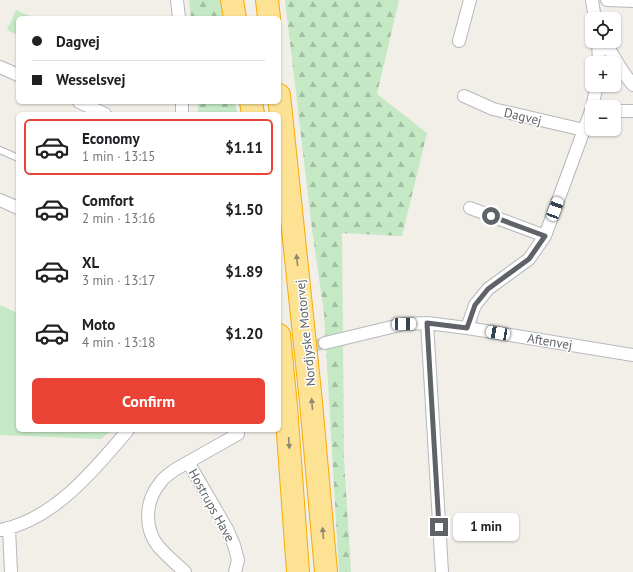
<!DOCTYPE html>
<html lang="en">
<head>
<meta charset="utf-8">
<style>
	:root { --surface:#fff; --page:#f2f2f2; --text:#202124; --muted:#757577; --line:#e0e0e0; --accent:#ea4335 }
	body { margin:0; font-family:"PT Sans",sans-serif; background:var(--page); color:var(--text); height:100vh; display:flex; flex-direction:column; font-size:15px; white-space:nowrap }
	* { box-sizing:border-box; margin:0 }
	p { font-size:13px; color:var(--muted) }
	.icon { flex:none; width:22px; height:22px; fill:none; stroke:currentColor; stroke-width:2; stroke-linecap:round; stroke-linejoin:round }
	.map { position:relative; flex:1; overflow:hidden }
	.sheet { position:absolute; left:16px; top:112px; width:265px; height:320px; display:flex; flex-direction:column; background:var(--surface); border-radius:6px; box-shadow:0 1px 3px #0004 }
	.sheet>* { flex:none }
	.guide { position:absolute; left:16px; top:16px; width:265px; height:88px; border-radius:6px; box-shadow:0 1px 3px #0004; display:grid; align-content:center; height:88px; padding:0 16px; background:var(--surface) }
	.controls { position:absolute; left:585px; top:12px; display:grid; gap:8px }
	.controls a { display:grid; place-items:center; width:36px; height:36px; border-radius:6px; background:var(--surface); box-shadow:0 1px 3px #0004; font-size:20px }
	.end { position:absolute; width:18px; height:18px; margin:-9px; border:5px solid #5f6368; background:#fff; box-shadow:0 0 0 2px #fff }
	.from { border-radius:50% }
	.bubble { position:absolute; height:28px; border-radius:6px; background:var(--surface); box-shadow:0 1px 3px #0004; font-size:13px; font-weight:600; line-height:28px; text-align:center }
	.car { position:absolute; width:12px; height:24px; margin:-12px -6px; border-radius:5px; box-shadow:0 0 3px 1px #0007; background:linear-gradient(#fff 24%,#345 0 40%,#fff 0 76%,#345 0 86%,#fff 0) }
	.guide b { display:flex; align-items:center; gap:14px; height:38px; font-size:15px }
	.guide b+b { border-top:1px solid var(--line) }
	.guide i { width:10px; height:10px; background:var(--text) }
	ul { padding:7px 0 0; list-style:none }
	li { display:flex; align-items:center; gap:12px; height:56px; margin:0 8px 6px; padding:0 8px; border:2px solid transparent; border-radius:6px }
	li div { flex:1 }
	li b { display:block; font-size:15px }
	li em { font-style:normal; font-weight:600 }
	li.active { border-color:var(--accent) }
	li>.icon { width:36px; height:36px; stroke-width:1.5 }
	.primary-button { display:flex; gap:8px; margin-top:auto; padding:8px 16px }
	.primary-button a { flex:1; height:46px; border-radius:6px; background:var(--accent); color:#fff; font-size:16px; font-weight:600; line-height:46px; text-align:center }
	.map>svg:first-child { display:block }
	.grass { fill:#c5e8c5 }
	.forest { fill:url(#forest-firs) }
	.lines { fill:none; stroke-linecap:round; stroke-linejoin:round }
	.minor-tunnel { stroke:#ccccc8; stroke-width:12; stroke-dasharray:12 6; stroke-linecap:butt }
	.service-casing { stroke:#b5b8bc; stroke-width:8 }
	.minor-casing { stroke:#b5b8bc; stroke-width:14 }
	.motorway-casing { stroke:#f9ab00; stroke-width:24 }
	.service { stroke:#fff; stroke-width:6 }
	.minor { stroke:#fff; stroke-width:12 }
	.motorway { stroke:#fde293; stroke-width:22 }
	.oneway { fill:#8e8975 }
	.route { stroke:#5f6368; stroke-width:5 }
	.labels { text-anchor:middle; stroke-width:3; stroke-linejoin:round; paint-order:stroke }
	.street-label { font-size:13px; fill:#5f6368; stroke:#fff }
</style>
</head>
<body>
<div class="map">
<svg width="633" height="572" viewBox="0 0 633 572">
	<defs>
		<pattern id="forest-firs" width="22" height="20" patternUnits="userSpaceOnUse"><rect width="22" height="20" fill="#c5e8c5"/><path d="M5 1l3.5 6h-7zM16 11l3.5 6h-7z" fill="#a3c0a4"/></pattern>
	</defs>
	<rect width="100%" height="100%" fill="#f1efe8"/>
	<path class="grass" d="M16,10L34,18H18V35L7,30Z
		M0,305L18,313V430H112L101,439L0,435Z"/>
	<path class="forest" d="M189,0H221L223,18H191Z
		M285,0H399L377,94L427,133L402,236L342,233L344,460L351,572H339L324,313L312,229Z
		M198,102H235L237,114H198Z"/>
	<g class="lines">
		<path class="minor-tunnel" d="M279,355L325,343"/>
		<defs>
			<path id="service" d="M0,150L18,158"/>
			<path id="minor" d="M177,0L179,18
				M592,0L595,19
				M607,0L633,1
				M459,41L470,0
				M598,41L599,63
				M604,41L623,72L633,85
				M0,67L18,75
				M464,96L493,109L584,130
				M79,102L105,114
				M182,102V114
				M592,107L597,85
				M614,111H633
				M0,200L18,208
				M470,208L545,236
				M427,323L442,572
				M467,328L475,305L488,289L529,259L545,236L592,108
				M325,343L404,324L427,323L467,328L633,355
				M188,462L227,529L234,545L238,560L235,572
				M9,528L11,572
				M0,530C54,520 95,469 128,430
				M185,572C176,564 166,555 158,546C144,528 145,501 160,483C164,477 170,473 176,469L238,434"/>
			<path id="motorway" d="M232,0L235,18
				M267,0L269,18
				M279,95L311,402L326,572
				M251,102L253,114
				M279,335L286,406L298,572"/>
		</defs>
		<use href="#service" class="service-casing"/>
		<use href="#minor" class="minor-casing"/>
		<use href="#motorway" class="motorway-casing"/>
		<use href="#service" class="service"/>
		<use href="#minor" class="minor"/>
		<use href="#motorway" class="motorway"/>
	</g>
	<defs><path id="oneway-solid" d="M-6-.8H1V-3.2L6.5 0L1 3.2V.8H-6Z"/></defs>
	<g class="oneway">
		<use href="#oneway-solid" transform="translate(297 260) rotate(-96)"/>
		<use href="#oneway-solid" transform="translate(312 404) rotate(-95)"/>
		<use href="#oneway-solid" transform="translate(289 443) rotate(86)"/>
		<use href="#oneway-solid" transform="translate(323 533) rotate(-95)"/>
	</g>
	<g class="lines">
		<path class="route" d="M439,527L427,323L467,328L475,305L488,289L529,259L545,236L491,216"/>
	</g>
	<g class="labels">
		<g class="street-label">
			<text transform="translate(523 116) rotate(13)" y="5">Dagvej</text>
			<text transform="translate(305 333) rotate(-96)" y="5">Nordjyske Motorvej</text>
			<text transform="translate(550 341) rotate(9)" y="5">Aftenvej</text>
			<text transform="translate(212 505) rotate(61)" y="5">Hostrups Have</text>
		</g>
	</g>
</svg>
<div class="controls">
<a><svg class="icon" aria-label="locate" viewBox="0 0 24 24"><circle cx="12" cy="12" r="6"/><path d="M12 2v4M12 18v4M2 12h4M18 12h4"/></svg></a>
<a>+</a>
<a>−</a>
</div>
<i class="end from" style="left:491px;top:216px"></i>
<i class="end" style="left:439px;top:527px"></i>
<div class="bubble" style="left:453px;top:513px;width:66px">1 min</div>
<i class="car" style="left:555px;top:209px;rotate:20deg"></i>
<i class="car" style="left:404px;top:324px;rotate:89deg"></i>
<i class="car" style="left:498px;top:333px;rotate:280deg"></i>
<div class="guide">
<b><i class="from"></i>Dagvej</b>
<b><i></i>Wesselsvej</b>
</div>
<section class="sheet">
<ul>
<li class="active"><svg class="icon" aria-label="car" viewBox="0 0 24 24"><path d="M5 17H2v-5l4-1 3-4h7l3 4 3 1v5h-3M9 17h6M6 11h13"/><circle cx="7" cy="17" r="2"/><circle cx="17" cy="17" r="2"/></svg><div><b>Economy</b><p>1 min · 13:15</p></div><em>$1.11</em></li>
<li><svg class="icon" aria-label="car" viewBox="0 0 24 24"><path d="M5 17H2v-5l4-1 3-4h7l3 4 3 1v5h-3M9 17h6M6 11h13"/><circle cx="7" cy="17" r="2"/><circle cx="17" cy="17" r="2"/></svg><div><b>Comfort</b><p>2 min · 13:16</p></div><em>$1.50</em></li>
<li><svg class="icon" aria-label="car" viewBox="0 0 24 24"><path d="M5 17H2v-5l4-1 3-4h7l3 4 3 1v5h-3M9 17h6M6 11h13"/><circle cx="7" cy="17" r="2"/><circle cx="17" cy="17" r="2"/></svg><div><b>XL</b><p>3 min · 13:17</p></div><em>$1.89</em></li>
<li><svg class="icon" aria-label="car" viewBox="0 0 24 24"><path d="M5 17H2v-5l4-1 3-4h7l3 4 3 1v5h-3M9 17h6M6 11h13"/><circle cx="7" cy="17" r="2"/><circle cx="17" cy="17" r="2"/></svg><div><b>Moto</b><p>4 min · 13:18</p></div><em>$1.20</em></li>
</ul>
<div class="primary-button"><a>Confirm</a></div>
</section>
</div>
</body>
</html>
